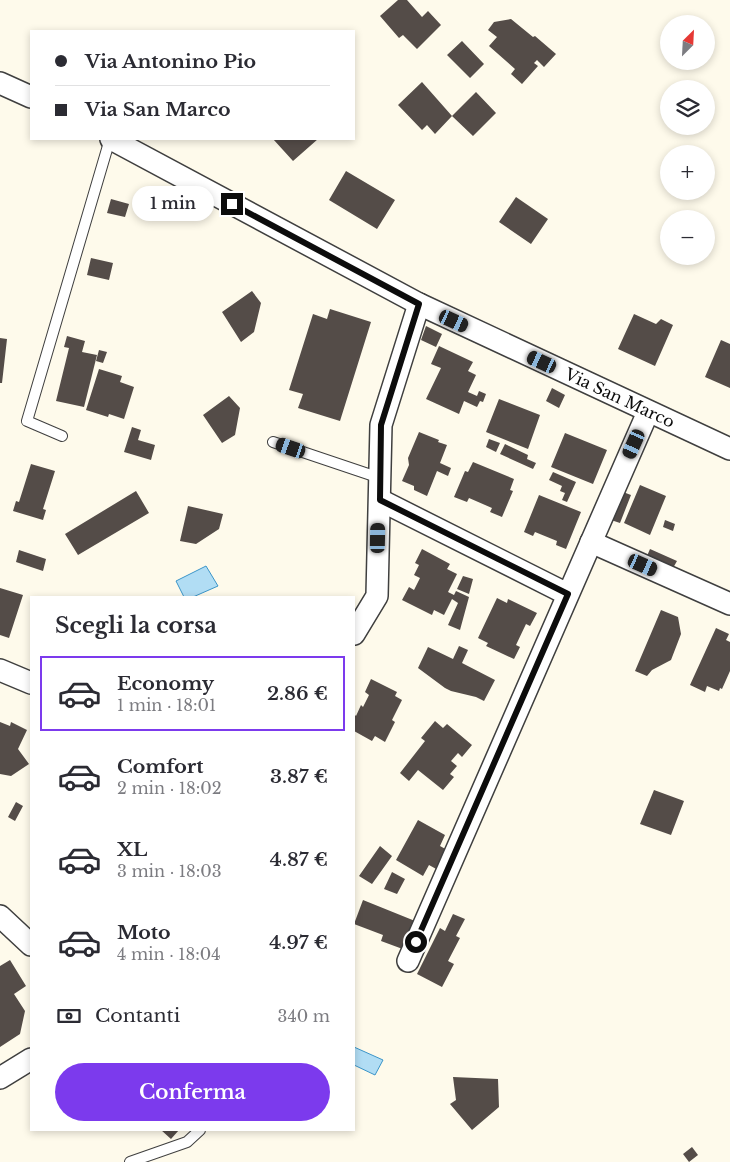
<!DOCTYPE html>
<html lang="it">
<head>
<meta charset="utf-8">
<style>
	:root { --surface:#fff; --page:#f7f7f7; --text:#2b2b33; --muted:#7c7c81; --line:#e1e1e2; --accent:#7c3aed }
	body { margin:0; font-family:"Libre Baskerville",serif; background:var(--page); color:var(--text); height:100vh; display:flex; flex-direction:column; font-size:19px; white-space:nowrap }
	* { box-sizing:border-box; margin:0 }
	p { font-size:16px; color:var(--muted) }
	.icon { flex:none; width:28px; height:28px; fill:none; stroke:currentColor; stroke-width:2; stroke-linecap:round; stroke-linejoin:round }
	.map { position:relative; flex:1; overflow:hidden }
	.details { position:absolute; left:30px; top:596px; width:325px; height:535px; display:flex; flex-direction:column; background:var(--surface); border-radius:0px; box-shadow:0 2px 8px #0003 }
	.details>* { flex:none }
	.guide { position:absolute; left:30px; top:30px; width:325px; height:110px; border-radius:0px; box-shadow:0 2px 8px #0003; display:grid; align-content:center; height:110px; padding:0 25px; background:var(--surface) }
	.needle { width:32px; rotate:24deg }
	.controls { position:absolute; left:660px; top:15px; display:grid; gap:10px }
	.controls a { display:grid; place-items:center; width:55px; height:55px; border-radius:50%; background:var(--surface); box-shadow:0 2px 8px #0003; font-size:25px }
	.end { position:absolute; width:22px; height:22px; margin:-11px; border:6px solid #0c0c0c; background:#fff; box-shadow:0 0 0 2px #fff }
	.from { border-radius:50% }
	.bubble { position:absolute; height:35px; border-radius:18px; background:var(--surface); box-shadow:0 2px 8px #0003; font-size:16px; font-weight:600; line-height:35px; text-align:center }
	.car { position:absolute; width:15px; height:30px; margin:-15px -8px; border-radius:6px; box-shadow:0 0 4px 1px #0007; background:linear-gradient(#222 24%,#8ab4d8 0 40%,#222 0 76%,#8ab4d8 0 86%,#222 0) }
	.guide b { display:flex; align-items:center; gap:18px; height:48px; font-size:19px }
	.guide b+b { border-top:1px solid var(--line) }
	.guide i { width:12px; height:12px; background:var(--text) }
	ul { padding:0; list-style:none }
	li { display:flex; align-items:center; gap:15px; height:75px; margin:0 10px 8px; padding:0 15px; border:2px solid transparent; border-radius:0px }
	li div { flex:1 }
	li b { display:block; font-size:19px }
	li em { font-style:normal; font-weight:600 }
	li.active { border-color:var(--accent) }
	li>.icon { width:45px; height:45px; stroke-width:1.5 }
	h2 { padding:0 25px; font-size:22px; line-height:60px }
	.pay { display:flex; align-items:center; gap:12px; height:55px; padding:0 25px; font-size:19px }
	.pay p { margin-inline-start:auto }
	.button { display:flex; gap:10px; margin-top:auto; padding:10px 25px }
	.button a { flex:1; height:58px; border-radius:30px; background:var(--accent); color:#fff; font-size:20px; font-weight:600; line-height:58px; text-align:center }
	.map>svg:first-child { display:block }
	.water { fill:#b1ddf4; stroke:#3b95c9 }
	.building { fill:#544c48 }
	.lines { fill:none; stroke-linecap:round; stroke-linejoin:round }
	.service-casing { stroke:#3f3f3f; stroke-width:12 }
	.minor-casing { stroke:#3f3f3f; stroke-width:24 }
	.service { stroke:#fff; stroke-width:10 }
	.minor { stroke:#fff; stroke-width:21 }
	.route { stroke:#0c0c0c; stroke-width:6 }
	.labels { text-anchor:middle; stroke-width:5; stroke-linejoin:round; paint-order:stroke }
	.street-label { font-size:16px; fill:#0c0c0c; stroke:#fff }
</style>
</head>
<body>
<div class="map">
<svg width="730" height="1162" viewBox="0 0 730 1162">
	<rect width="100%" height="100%" fill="#fefaeb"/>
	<path class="water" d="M206,566L218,586L193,597H184L176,581Z
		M354,1047L383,1060L375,1075L354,1065Z"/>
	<path class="building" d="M398,0H407L422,17L428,11L441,25L417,49L403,35L399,38L380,16Z
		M511,19L533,37L535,36L556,54L544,67L537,60L534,63L538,66L522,84L511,74L515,69L489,46L497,37L488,30L494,22Z
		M462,41L484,64L470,78L447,55Z
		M422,82L452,116L435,134L427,125L422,130L398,105Z
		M476,92L496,113L473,136L452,116Z
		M273,139H318L293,161Z
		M346,171L395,200L377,229L329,200Z
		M516,197L548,219L531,244L499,222Z
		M111,199L129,204L125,217L107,213Z
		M91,258L113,263L109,280L87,275Z
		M252,291L261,303L254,332L241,342L222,312Z
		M330,309L371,322L340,421L298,408L303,394L289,390L313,314L327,319Z
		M634,314L656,324L661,319L673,325L655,366L618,349Z
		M426,326L442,334L436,347L421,340Z
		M67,336L85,341L82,352L97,355L84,407L56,401L69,348L64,347Z
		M0,338L7,339L2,383H0Z
		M721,340L730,344V388L705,377Z
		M439,346L473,362L468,371L476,375L468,392L477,396L479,391L486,394L483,402L480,401L477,407L464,401L459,414L426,399L441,368L431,364Z
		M99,350L107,352L103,363L96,361Z
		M99,369L122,376L120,382L134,387L124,419L109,414L108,417L86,410Z
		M552,388L565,395L559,408L546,401Z
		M229,396L240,408L235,435L222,443L203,415Z
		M499,399L540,415L528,449L486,432Z
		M132,427L141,430L138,440L155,445L151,460L124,452Z
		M419,432L439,440L438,442L447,445L440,463L451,468L448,476L437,471L427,496L414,490V486L402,481L409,465L408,458Z
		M565,433L607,450L593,484L551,467Z
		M489,439L500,443L496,452L486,447Z
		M505,444L528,455L527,459L536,463L533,469L500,454Z
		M473,462L514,479L510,490L513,491L502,517L490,512L492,508L469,498L467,502L454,497L465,471L468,472Z
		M31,464L55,471L43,509L46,510L43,520L13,511L16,501L19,502Z
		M553,472L576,482L567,502L562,500L565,493L560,491L562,486L549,480Z
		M640,485L666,496L650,535L624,523Z
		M136,491L149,513L78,555L65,534Z
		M623,492L631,495L620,523L611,520Z
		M539,495L581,512L566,549L556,545L557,541L535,532L533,536L524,532Z
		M188,506L223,514L219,529L196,544L180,541Z
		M665,520L675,524L673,531L663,527Z
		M422,549L450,564L447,569L457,574L448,592L454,595L456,591L469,597L460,630L448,625L458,603L452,599L444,615L434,610L432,615L402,600L409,587L414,590L420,578L414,575L419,565L415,563Z
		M650,549L677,561L673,568L647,556Z
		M19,550L46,559L43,571L16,562Z
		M463,576L473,579L469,594L457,589Z
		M0,588L23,595L9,638L0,635Z
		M497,598L507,603L508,599L537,613L530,626L526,624L516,645L520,647L514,659L486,646L488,643L478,638Z
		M661,610L678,617L681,634L671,660L652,670L647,676L635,671Z
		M716,628L729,634L726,640L730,642V671L722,689L720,688L719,691L707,686L705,692L690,685Z
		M459,646L468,650L462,663L495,680L484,701L476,697L451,691L445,688L418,668L428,647L453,659Z
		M371,679L397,692L395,696L402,700L392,720L395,722L385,742L375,736L372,741L354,731V714L356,716L361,705L363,707L369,695L365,692Z
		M435,721L443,728L447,724L472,745L462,757L458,753L451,761L457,766L450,774L454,777L443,790L418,770L409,781L400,773L425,741L421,738Z
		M0,722L10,726L11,722L27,730L18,749L29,764L11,776L0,774Z
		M654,790L684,801L671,835L640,824Z
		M16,802L23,806L15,821L8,817Z
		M418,820L445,835L440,846L449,851L438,870L429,865L423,876L396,860Z
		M380,846L392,856L372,884L359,876Z
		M392,872L405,879L397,894L384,889Z
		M363,900L420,923L408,951L381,941L383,935L354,924Z
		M453,914L465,919L456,936L460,938L448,961L454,964L442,987L417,974L440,928L445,931Z
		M10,960L26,986L14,994L25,1011L20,1034L0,1047V966Z
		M453,1077L498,1079L499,1107L472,1130L450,1104L456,1100Z
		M161,1130H179L171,1139Z
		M692,1147L698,1155L689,1162L683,1154Z"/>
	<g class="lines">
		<defs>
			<path id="service" d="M62,436L27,421L110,139
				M273,442L380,478
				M130,1162L187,1142L200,1130"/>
			<g id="minor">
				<path d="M0,83L31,97"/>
				<path id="s1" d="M111,139L419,304L730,449"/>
				<path d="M380,500L567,594"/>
				<path d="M591,542L730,604"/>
				<path d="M354,634L377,596L381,425L419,304"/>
				<path d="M0,670L31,683"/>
				<path d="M0,916L31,945"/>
				<path d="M408,961L648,412"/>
				<path d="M0,1078L31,1059"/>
			</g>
		</defs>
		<use href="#service" class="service-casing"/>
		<use href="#minor" class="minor-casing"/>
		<use href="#service" class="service"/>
		<use href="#minor" class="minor"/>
	</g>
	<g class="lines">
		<path class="route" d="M232,204L419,304L381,425L380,500L568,594L416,942"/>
	</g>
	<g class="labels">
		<g class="street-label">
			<text dy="6" stroke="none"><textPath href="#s1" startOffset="571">Via San Marco</textPath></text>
		</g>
	</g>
</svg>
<div class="controls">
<a><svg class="needle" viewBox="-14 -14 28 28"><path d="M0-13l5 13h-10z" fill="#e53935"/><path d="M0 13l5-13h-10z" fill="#7c7c81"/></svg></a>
<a><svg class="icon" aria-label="layers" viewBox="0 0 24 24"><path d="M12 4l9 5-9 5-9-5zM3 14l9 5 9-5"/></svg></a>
<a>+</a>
<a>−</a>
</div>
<i class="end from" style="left:416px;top:942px"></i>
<i class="end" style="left:232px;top:204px"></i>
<div class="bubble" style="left:132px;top:186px;width:82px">1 min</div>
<i class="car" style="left:454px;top:321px;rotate:115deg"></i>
<i class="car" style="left:542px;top:362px;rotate:295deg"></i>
<i class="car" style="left:634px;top:444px;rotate:204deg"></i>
<i class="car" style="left:291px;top:448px;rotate:289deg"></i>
<i class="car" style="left:378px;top:538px;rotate:1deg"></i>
<i class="car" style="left:643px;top:565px;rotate:114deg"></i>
<div class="guide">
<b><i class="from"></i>Via Antonino Pio</b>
<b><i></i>Via San Marco</b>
</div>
<section class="details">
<h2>Scegli la corsa</h2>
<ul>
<li class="active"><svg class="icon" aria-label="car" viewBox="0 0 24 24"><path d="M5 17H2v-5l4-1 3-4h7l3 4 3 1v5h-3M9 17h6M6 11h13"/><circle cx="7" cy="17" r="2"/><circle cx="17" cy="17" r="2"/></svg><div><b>Economy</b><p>1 min · 18:01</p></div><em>2.86 €</em></li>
<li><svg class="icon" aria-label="car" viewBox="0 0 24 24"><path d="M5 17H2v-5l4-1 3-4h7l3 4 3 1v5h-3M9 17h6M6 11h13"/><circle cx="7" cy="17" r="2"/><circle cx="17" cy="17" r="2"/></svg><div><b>Comfort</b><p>2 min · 18:02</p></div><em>3.87 €</em></li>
<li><svg class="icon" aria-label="car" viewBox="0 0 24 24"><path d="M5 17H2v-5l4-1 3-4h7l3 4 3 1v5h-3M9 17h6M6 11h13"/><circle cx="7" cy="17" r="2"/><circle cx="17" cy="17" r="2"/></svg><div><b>XL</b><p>3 min · 18:03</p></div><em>4.87 €</em></li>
<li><svg class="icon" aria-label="car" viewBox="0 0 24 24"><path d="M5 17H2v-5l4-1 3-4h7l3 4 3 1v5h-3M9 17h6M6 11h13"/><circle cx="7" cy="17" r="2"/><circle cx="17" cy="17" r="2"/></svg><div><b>Moto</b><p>4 min · 18:04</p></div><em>4.97 €</em></li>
</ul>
<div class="pay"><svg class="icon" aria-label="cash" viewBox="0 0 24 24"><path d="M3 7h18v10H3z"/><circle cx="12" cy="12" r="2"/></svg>Contanti<p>340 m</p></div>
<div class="button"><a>Conferma</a></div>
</section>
</div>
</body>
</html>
